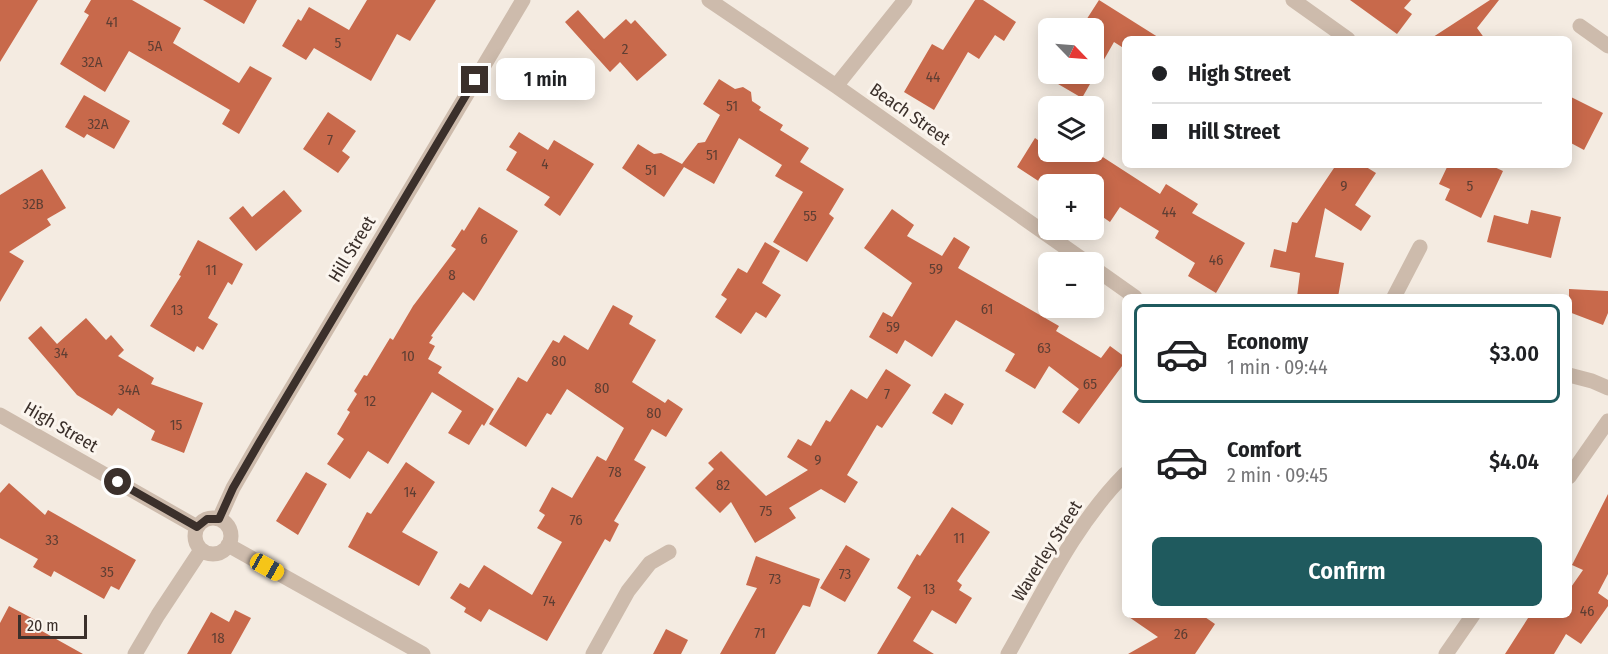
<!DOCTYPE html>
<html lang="en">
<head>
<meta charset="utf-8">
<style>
	:root { --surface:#fff; --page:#f2f2f2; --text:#202124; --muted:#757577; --line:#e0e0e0; --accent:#1f5a5e }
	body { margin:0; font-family:"Fira Sans Condensed",sans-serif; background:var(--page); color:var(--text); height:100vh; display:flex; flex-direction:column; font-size:22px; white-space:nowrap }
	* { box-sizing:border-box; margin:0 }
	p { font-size:20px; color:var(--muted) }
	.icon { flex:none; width:33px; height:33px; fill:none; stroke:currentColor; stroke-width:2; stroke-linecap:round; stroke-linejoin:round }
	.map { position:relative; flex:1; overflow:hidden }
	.drawer { position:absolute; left:1122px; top:294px; width:450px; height:324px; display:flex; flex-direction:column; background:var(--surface); border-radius:9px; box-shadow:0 3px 15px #0003 }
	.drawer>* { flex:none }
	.guide { position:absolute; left:1122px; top:36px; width:450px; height:132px; border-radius:9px; box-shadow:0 3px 15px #0003; display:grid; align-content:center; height:132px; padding:0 30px; background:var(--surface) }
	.needle { width:39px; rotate:115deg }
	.buttons { position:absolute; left:1038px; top:18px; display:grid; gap:12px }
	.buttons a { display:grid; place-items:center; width:66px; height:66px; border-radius:9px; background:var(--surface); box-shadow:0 3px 15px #0003; font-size:30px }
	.scale { position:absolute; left:18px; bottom:15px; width:69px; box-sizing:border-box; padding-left:6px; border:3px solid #3b302b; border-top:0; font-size:16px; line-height:21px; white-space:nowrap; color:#3b302b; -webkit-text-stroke:4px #fbf5ee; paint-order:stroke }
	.end { position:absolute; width:27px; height:27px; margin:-14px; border:8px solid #3b302b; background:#fff; box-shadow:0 0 0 3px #fff }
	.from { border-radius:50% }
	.bubble { position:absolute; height:42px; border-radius:9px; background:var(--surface); box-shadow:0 3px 15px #0003; font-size:20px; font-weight:600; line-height:42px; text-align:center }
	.car { position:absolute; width:18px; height:36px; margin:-18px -9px; border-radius:8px; box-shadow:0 0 4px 2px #0007; background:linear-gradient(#f5c518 24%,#345 0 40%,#f5c518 0 76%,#345 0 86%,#f5c518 0) }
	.guide b { display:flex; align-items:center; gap:21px; height:57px; font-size:22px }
	.guide b+b { border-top:2px solid var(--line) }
	.guide i { width:15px; height:15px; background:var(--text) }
	ul { padding:10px 0 0; list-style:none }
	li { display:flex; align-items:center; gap:18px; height:99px; margin:0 12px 9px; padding:0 18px; border:3px solid transparent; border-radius:9px }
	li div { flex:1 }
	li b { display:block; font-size:22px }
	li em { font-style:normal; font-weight:600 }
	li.active { border-color:var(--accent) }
	li>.icon { width:54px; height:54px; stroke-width:1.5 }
	.cta { display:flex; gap:12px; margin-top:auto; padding:12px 30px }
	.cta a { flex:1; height:69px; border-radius:9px; background:var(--accent); color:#fff; font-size:24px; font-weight:600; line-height:69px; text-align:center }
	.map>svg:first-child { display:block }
	.building { fill:#c8694b }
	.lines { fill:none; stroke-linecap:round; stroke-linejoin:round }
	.minor { stroke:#cdbbac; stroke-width:15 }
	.route { stroke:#3b302b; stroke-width:8 }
	.labels { text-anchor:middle; stroke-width:6; stroke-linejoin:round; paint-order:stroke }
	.number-label { font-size:15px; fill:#5e3e33 }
	.street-label { font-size:18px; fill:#3b302b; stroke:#fbf5ee }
</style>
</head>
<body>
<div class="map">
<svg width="1608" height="654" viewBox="0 0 1608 654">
	<rect width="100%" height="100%" fill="#f4ebe1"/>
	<path class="building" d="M0,0H38L0,62Z
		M91,0H132L181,28L173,43L239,83L250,66L272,78L239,134L222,124L230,110L129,51L105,92L60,64L89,15L84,12Z
		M203,0H257L244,24Z
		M367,0H436L410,41L397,34L371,81L314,48L306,60L282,46L298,19L301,21L309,7L349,30Z
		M975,0H983L1016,22L1004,41L995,35L979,59L968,52L934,110L904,92L932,44L943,50Z
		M1099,0L1161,39H1125V49L1114,42L1082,98L1041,74H1094V28H1081Z
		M1350,0H1411L1404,8L1412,14L1397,34Z
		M1490,0H1499L1477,28L1485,39H1430Z
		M578,10L604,39L626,19L631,24L635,20L667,55L637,81L620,62L610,72L565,22Z
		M719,79L735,89L743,87L751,92L752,101L761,107L759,110L783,125L780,130L809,148L800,162L844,189L829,214L834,218L807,262L773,242L803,192L775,176L782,165L739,138L714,184L684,167L664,197L622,168L638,144L654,154L661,153L682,164L698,143L705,142L720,115L703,104Z
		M84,95L130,121L114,149L87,134L84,138L65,127Z
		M1569,96L1603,113L1584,150L1569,142Z
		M328,112L356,131L342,151L350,157L338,173L303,149Z
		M519,132L548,150L554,140L594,164L560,216L544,205L550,197L506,170L517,152L509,147Z
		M1035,138L1048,147V152H1095L1160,194L1166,184L1198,204L1192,213L1245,243L1216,293L1188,276L1195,263L1155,238L1159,231L1120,207L1110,222L1094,211V184H1043L1017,167Z
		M1336,165H1363L1376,173L1355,205L1371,216L1361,231L1325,208L1315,257L1344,263L1338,297H1297L1300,273L1270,267L1274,249L1286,252L1292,222L1297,223Z
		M1448,165H1490L1503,171L1481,218L1445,200L1450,189L1439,184Z
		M42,169L66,208L47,219L51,225L9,252L24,261L0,302V195Z
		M284,190L302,211L256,251L229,218L243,206L252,217Z
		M479,207L518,231L474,301L463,292L431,336L433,337L429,343L435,346L428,359L442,367L438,373L494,409L484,426L482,424L469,445L448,433L462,411L432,392L388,464L368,451L350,479L327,464L344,439L337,434L350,412L347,410L357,394L354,391L364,375L367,376L390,338L393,340L413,306L456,249L451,246L462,229L464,231Z
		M892,209L914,225L907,236L942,256L954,237L970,247L958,268L1059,326L1056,331L1101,358L1110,346L1125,357V362L1079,424L1062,412L1079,389L1049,366L1035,389L1005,371L1015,354L956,320L932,357L905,340L897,354L869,337L883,312L892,317L912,283L864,248Z
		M1531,210L1561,217L1551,258L1487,242L1494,215L1528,224Z
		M198,240L243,264L232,285L228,282L208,318L218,324L203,350L197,346L194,352L150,326L181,276L179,275Z
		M765,242L780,251L762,283L781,295L766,318L756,312L741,334L715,317L727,299L721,295L738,268L747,273Z
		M1569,289L1608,291V313L1603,325L1569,312Z
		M613,305L633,316L629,324L656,340L632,382L665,403L668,399L683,409L666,437L652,429L634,460L646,467L614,521L619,524L610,542L605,539L547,641L489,609L481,622L464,612L466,608L450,598L460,583L469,588L484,565L532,595L562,542L537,528L545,515L539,511L552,487L572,498L597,456L606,461L624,428L567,389L551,415L547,413L526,447L489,424L518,377L527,382L553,340L559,343L564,335L588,350Z
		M86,318L106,340L111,335L124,350L118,356L154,378L151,384L203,403L184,453L151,440L155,431L118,408L112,416L77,395L28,338L41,326L57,344Z
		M886,369L911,385L882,428L877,425L847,475L858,482L845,503L821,489L789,508L796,518L755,543L731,502L720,513L695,488L714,469L708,463L721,451L766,496L808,470L787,457L798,439L811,446L826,420L830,422L851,389L867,399Z
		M945,393L964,404L952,425L932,413Z
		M406,462L435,482L402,532L438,552L419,586L348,547L367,512L371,514Z
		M306,472L327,484L298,535L276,521Z
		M9,483L45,515L48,510L136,560L119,590L111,586L104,599L54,571L51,577L33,567L38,559L0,538V493Z
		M1608,494V574L1598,593L1608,600V606L1581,644L1566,634L1554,654H1505L1530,615H1569V590L1583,570L1572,565Z
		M952,507L990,532L957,581L962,585L959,590L972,598L956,624L932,610L913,641L934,654H877L911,597L897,588L917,554L920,556Z
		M846,545L870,559L845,602L820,588Z
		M756,556L820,579L810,607L803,605L775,654H720L757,588L746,585Z
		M9,606L43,624L40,630L83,654H0V623Z
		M235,610L251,618L231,654H187L211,612L229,622Z
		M1126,615H1202L1215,624L1195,654H1128L1158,637Z
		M666,629L688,640L681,654H653Z"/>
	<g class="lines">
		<path class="minor" d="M709,0L836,86L1086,262
			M1293,0L1348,39
			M1580,26L1608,46
			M836,86L905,0
			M1094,268L1135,297
			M1394,297L1420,247
			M1569,375L1592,381L1608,388
			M0,415L197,527
			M1569,477L1608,421
			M195 536a18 18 0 1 1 36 0a18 18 0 1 1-36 0Z
			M219,519L233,488L259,443L523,0
			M228,545L423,654
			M135,654L158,615L201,550
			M593,654L628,591L650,563L669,552
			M1008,654C1043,593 1075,524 1125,474
			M1446,654L1473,615"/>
	</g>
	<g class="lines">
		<path class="route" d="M118,482L197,527L207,519H219L233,488L259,443L475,80"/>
	</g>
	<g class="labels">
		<g class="number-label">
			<text x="112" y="27">41</text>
			<text x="338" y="48">5</text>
			<text x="155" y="51">5A</text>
			<text x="625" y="54">2</text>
			<text x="92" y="67">32A</text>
			<text x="933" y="82">44</text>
			<text x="732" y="111">51</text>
			<text x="98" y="129">32A</text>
			<text x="330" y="145">7</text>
			<text x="712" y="160">51</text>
			<text x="545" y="169">4</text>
			<text x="651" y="175">51</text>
			<text x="1344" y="191">9</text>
			<text x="1470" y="191">5</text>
			<text x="33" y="209">32B</text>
			<text x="1169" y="217">44</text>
			<text x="810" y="221">55</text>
			<text x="484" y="244">6</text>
			<text x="1216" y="265">46</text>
			<text x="936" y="274">59</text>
			<text x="211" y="275">11</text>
			<text x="452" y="280">8</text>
			<text x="987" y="314">61</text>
			<text x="177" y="315">13</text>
			<text x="893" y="332">59</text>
			<text x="1044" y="353">63</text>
			<text x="61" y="358">34</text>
			<text x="408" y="361">10</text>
			<text x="559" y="366">80</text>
			<text x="1090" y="389">65</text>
			<text x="602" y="393">80</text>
			<text x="129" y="395">34A</text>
			<text x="887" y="399">7</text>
			<text x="370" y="406">12</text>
			<text x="654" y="418">80</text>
			<text x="176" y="430">15</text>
			<text x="818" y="465">9</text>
			<text x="615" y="477">78</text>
			<text x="723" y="490">82</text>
			<text x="410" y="497">14</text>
			<text x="766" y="516">75</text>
			<text x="576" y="525">76</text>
			<text x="959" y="543">11</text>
			<text x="52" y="545">33</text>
			<text x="107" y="577">35</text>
			<text x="845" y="579">73</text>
			<text x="775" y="584">73</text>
			<text x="929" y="594">13</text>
			<text x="549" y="606">74</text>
			<text x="1587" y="616">46</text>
			<text x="760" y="638">71</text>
			<text x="1181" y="639">26</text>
			<text x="218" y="643">18</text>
		</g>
		<g class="street-label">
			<text transform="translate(910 114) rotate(35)" y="6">Beach Street</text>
			<text transform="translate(352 249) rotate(-59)" y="6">Hill Street</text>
			<text transform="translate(61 427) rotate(30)" y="6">High Street</text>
			<text transform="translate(1047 551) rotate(-58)" y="6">Waverley Street</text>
		</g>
	</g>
</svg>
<div class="buttons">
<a><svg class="needle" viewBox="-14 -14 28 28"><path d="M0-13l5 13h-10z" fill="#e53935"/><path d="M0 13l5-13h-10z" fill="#757577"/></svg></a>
<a><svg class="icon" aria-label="layers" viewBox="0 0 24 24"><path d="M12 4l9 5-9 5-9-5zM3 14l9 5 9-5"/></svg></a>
<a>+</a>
<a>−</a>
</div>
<div class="scale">20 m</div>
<i class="end from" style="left:118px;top:482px"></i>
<i class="end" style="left:475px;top:80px"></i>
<div class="bubble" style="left:496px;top:58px;width:99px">1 min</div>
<i class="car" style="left:267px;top:567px;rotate:119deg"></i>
<div class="guide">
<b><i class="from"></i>High Street</b>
<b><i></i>Hill Street</b>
</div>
<section class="drawer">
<ul>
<li class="active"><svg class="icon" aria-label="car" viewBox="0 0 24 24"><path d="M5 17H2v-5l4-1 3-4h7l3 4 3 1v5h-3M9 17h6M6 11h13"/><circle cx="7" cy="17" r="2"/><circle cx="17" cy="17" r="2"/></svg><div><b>Economy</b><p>1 min · 09:44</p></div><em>$3.00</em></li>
<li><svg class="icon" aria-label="car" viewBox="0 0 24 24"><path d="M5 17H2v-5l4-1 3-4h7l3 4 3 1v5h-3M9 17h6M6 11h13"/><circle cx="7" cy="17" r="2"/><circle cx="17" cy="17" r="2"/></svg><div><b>Comfort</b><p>2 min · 09:45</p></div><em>$4.04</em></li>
</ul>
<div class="cta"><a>Confirm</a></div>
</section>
</div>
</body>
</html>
